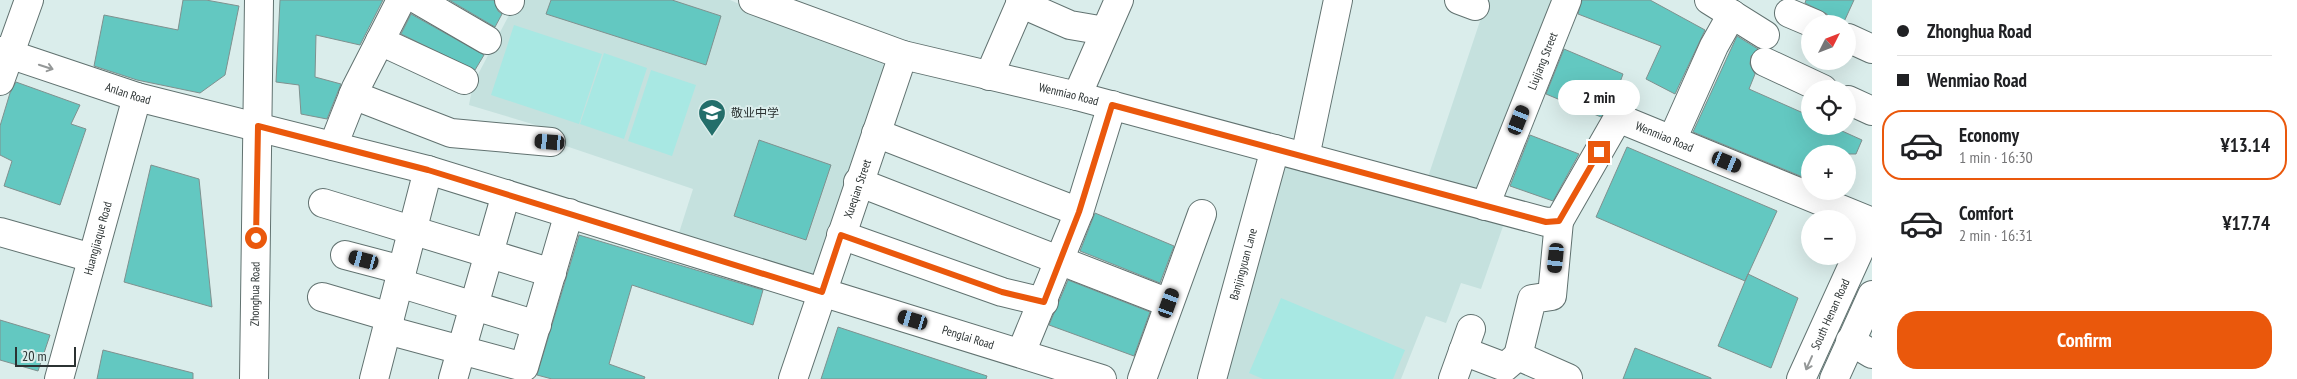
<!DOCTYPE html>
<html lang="en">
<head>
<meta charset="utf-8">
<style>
	:root { --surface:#fff; --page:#f6f6f6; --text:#202124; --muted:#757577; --line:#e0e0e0; --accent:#ea580c }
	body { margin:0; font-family:"PT Sans Narrow","Noto Sans SC",sans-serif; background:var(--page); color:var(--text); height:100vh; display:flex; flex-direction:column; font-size:19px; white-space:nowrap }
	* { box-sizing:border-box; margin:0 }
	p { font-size:16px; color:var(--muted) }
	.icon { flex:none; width:28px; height:28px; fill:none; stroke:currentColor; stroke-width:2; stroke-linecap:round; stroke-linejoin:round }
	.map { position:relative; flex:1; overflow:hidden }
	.drawer { display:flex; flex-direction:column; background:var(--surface); width:425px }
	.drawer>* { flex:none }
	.guide { display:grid; align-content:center; height:110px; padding:0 25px; background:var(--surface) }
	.needle { width:32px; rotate:48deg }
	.tools { position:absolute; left:1801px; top:15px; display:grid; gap:10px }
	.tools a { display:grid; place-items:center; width:55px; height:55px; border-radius:50%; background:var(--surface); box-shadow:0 5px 20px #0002; font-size:25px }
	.scale { position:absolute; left:15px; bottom:12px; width:61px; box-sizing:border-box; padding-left:5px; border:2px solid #2b3232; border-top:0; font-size:14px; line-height:18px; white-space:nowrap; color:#2b3232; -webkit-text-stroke:4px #daedeb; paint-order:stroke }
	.end { position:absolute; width:22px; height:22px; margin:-11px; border:6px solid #ea580c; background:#fff; box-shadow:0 0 0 2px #fff }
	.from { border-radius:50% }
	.bubble { position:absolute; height:35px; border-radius:18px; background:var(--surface); box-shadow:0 5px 20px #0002; font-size:16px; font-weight:700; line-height:35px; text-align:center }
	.car { position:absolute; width:15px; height:30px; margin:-15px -8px; border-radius:6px; box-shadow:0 0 4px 1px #0007; background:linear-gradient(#222 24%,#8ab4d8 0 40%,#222 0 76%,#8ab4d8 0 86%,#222 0) }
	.guide b { display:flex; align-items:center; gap:18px; height:48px; font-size:19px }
	.guide b+b { border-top:1px solid var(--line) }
	.guide i { width:12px; height:12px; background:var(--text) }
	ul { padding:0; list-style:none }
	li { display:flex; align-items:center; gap:15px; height:70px; margin:0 10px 8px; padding:0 15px; border:2px solid transparent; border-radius:20px }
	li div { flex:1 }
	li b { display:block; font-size:19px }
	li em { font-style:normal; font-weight:700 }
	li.selected { border-color:var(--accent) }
	li>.icon { width:45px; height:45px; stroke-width:1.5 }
	.cta { display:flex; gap:10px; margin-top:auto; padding:10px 25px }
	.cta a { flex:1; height:58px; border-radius:20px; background:var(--accent); color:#fff; font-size:20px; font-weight:700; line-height:58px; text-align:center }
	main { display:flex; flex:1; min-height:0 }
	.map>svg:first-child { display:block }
	.built { fill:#c5e1de }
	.pitch { fill:#a8e8e3 }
	.building { fill:#63c8c1; stroke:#7f918f }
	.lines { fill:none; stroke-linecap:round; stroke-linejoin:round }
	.minor-casing { stroke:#617270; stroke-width:30 }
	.major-casing { stroke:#617270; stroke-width:30 }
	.minor { stroke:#fff; stroke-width:28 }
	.major { stroke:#fff; stroke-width:28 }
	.oneway { stroke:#959898 }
	.route { stroke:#ea580c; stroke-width:6 }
	.labels { text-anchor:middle; stroke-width:4; stroke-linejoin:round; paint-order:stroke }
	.street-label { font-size:12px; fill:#2b3232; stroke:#daedeb }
	.poi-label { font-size:12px; fill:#2b3232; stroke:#daedeb; text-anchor:start }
</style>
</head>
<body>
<main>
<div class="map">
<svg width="1872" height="379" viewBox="0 0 1872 379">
	<rect width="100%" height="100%" fill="#daedeb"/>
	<path class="built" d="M517,0H730L760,13L880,56L887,72L818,279L678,236L693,189L557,143L559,132L469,105L473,84Z
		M1487,0H1562L1486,206L1508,212L1481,289L1461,283L1446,323L1426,316L1401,379H1223L1279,155L1424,189Z"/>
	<path class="pitch" d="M514,25L602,54L579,124L491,95Z
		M604,53L647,68L624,139L580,124Z
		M651,70L696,85L672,156L628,141Z
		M1281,298L1405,350L1393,379H1263L1249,373Z"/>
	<path class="building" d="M183,0H206L239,6L225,75L200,93L137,80L94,66L104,15L178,30Z
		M280,0H383L360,45L316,35L315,77L341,84L327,119L301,114L299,85L276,82Z
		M449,0H494L498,11L502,14L495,27Z
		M551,0H672L721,16L706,65L546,14Z
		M1582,0H1650L1705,30L1675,94L1646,79L1661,46L1578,14Z
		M1806,0H1854L1843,24H1830L1827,14L1805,3Z
		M411,14L484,55L475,70L401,34Z
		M1737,36L1758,49L1751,56L1750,64L1755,74L1749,89L1810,116V126H1831L1862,140L1856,154H1810V180L1693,132Z
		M1564,49L1623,74L1612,104L1601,117L1546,94Z
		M16,82L80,105L71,124L86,129L60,205L4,186L12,161L0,155V126L10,93Z
		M1530,135L1579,154L1553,201L1510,186Z
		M759,140L831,165L806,240L734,216Z
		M1627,147L1777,211L1745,281L1596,217Z
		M151,165L199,179L212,307L124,282Z
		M1095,213L1174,246L1160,283L1080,251Z
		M579,235L763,290L753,325L632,285L609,364L645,377L644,379H552L537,375Z
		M1748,274L1798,298L1771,368L1718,346Z
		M1068,280L1150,312L1134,356L1049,325Z
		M0,320L50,335L38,371L0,360Z
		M838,327L987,376L986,379H821Z
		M1635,348L1711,378V379H1623Z
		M103,350L193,373V379H97Z"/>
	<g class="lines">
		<defs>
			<g id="minor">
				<path d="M418,0L487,40"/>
				<path d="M509,0L510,1"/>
				<path id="s1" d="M753,0L903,55L1077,96L1546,222L1559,221L1618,118L1872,222"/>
				<path d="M1459,0L1475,6"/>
				<path d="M1709,0L1765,35"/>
				<path d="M1020,3L1070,25L1105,31"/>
				<path d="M1789,13L1815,24"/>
				<path d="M1848,38L1872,49"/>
				<path d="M380,41L464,80"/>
				<path id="s2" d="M0,51L137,97L428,170L1102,379"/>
				<path d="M1765,62L1823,89"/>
				<path d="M989,76L1022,0"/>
				<path d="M0,81L29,0"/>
				<path d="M353,95L451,133L551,142"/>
				<path d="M1077,96L1119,0"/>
				<path d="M1848,100L1872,111"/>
				<path d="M876,133L1079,212"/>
				<path d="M1672,140L1714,46L1732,14"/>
				<path d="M333,146L356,88L401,0"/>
				<path d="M1305,157L1338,0"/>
				<path d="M858,182L1169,303"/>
				<path d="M323,203L552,273"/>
				<path id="s3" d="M1485,206L1567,0"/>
				<path d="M0,232L92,258"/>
				<path d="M841,235L1002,292L1044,302"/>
				<path d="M345,255L402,270"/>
				<path d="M399,283L537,325"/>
				<path d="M322,297L390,317"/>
				<path d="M387,330L524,367L569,213"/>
				<path d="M1850,341L1872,354"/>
				<path d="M1463,351L1505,367L1518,356L1568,378"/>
				<path d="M1021,353L1079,212L1112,105"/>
				<path d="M1518,356L1532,299L1552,296L1559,221"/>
				<path id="s4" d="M59,379L137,97"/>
				<path id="s5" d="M254,379L259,0"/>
				<path d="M374,379L428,170"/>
				<path d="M453,379L506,194"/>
				<path id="s6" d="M793,379L903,55"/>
				<path d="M1142,379L1202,214"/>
				<path id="s7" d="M1212,379L1275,149"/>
				<path d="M1453,379L1471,329"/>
			</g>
			<g id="major">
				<path id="s8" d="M1801,379L1872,223"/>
				<path d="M1834,379L1872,295"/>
			</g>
		</defs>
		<use href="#minor" class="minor-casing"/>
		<use href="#major" class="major-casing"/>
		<use href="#minor" class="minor"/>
		<use href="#major" class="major"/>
	</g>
	<defs><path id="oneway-shaft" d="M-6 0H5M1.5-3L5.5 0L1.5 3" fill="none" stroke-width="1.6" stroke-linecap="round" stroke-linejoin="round" transform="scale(1.25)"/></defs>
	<g class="oneway">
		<use href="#oneway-shaft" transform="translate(46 67) rotate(18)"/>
		<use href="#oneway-shaft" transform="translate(1809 363) rotate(114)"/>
	</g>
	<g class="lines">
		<path class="route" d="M256,238L258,126L428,170L822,292L841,235L1002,292L1044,302L1079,212L1112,105L1546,222L1559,221L1599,152"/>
	</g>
	<defs>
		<symbol id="school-pin" viewBox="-11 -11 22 30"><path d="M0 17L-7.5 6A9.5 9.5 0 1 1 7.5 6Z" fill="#236e6a" stroke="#daedeb"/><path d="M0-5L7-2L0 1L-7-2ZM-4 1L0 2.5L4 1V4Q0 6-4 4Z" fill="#fff"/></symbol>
	</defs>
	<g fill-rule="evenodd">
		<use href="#school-pin" x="696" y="97" width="32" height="43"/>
	</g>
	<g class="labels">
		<g class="street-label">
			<text dy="4" stroke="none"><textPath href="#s3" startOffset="156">Liujiang Street</textPath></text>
			<text dy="4" stroke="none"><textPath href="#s2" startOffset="135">Anlan Road</textPath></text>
			<text dy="4" stroke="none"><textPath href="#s1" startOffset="330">Wenmiao Road</textPath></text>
			<text dy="4" stroke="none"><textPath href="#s1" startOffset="1006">Wenmiao Road</textPath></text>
			<text dy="4" stroke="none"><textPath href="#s6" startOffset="201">Xueqian Street</textPath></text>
			<text dy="4" stroke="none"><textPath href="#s4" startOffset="146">Huangjiaque Road</textPath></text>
			<text dy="4" stroke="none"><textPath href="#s7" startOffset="119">Banjingyuan Lane</textPath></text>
			<text dy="4" stroke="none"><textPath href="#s5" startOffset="85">Zhonghua Road</textPath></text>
			<text dy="4" stroke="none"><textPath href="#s8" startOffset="71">South Henan Road</textPath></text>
			<text dy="4" stroke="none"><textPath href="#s2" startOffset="1010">Penglai Road</textPath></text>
		</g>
		<g class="poi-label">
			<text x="731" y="117">敬业中学</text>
		</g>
	</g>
</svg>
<div class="tools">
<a><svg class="needle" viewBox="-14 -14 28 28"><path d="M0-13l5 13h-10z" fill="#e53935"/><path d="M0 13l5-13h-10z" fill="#757577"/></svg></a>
<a><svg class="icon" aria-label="locate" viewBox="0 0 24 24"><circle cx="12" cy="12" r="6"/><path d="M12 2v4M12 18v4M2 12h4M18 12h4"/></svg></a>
<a>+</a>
<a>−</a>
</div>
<div class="scale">20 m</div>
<i class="end from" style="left:256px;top:238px"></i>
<i class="end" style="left:1599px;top:152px"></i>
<div class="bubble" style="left:1558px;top:80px;width:82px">2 min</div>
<i class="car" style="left:1519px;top:120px;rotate:22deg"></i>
<i class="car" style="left:550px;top:142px;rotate:275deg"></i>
<i class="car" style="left:1727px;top:162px;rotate:112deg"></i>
<i class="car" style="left:1556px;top:258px;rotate:186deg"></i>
<i class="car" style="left:364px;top:260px;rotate:285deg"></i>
<i class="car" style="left:1169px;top:303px;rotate:20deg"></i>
<i class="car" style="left:913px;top:320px;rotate:287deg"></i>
</div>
<section class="drawer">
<div class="guide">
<b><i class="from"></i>Zhonghua Road</b>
<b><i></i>Wenmiao Road</b>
</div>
<ul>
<li class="selected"><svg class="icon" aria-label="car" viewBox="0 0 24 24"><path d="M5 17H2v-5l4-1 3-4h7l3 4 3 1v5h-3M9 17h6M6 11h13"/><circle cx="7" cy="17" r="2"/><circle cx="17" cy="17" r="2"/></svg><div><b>Economy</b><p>1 min · 16:30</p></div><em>¥13.14</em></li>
<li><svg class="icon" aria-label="car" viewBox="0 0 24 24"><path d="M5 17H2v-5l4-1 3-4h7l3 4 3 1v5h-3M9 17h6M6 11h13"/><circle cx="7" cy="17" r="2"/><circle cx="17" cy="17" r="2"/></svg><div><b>Comfort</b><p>2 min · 16:31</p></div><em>¥17.74</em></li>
</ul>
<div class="cta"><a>Confirm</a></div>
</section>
</main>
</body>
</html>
